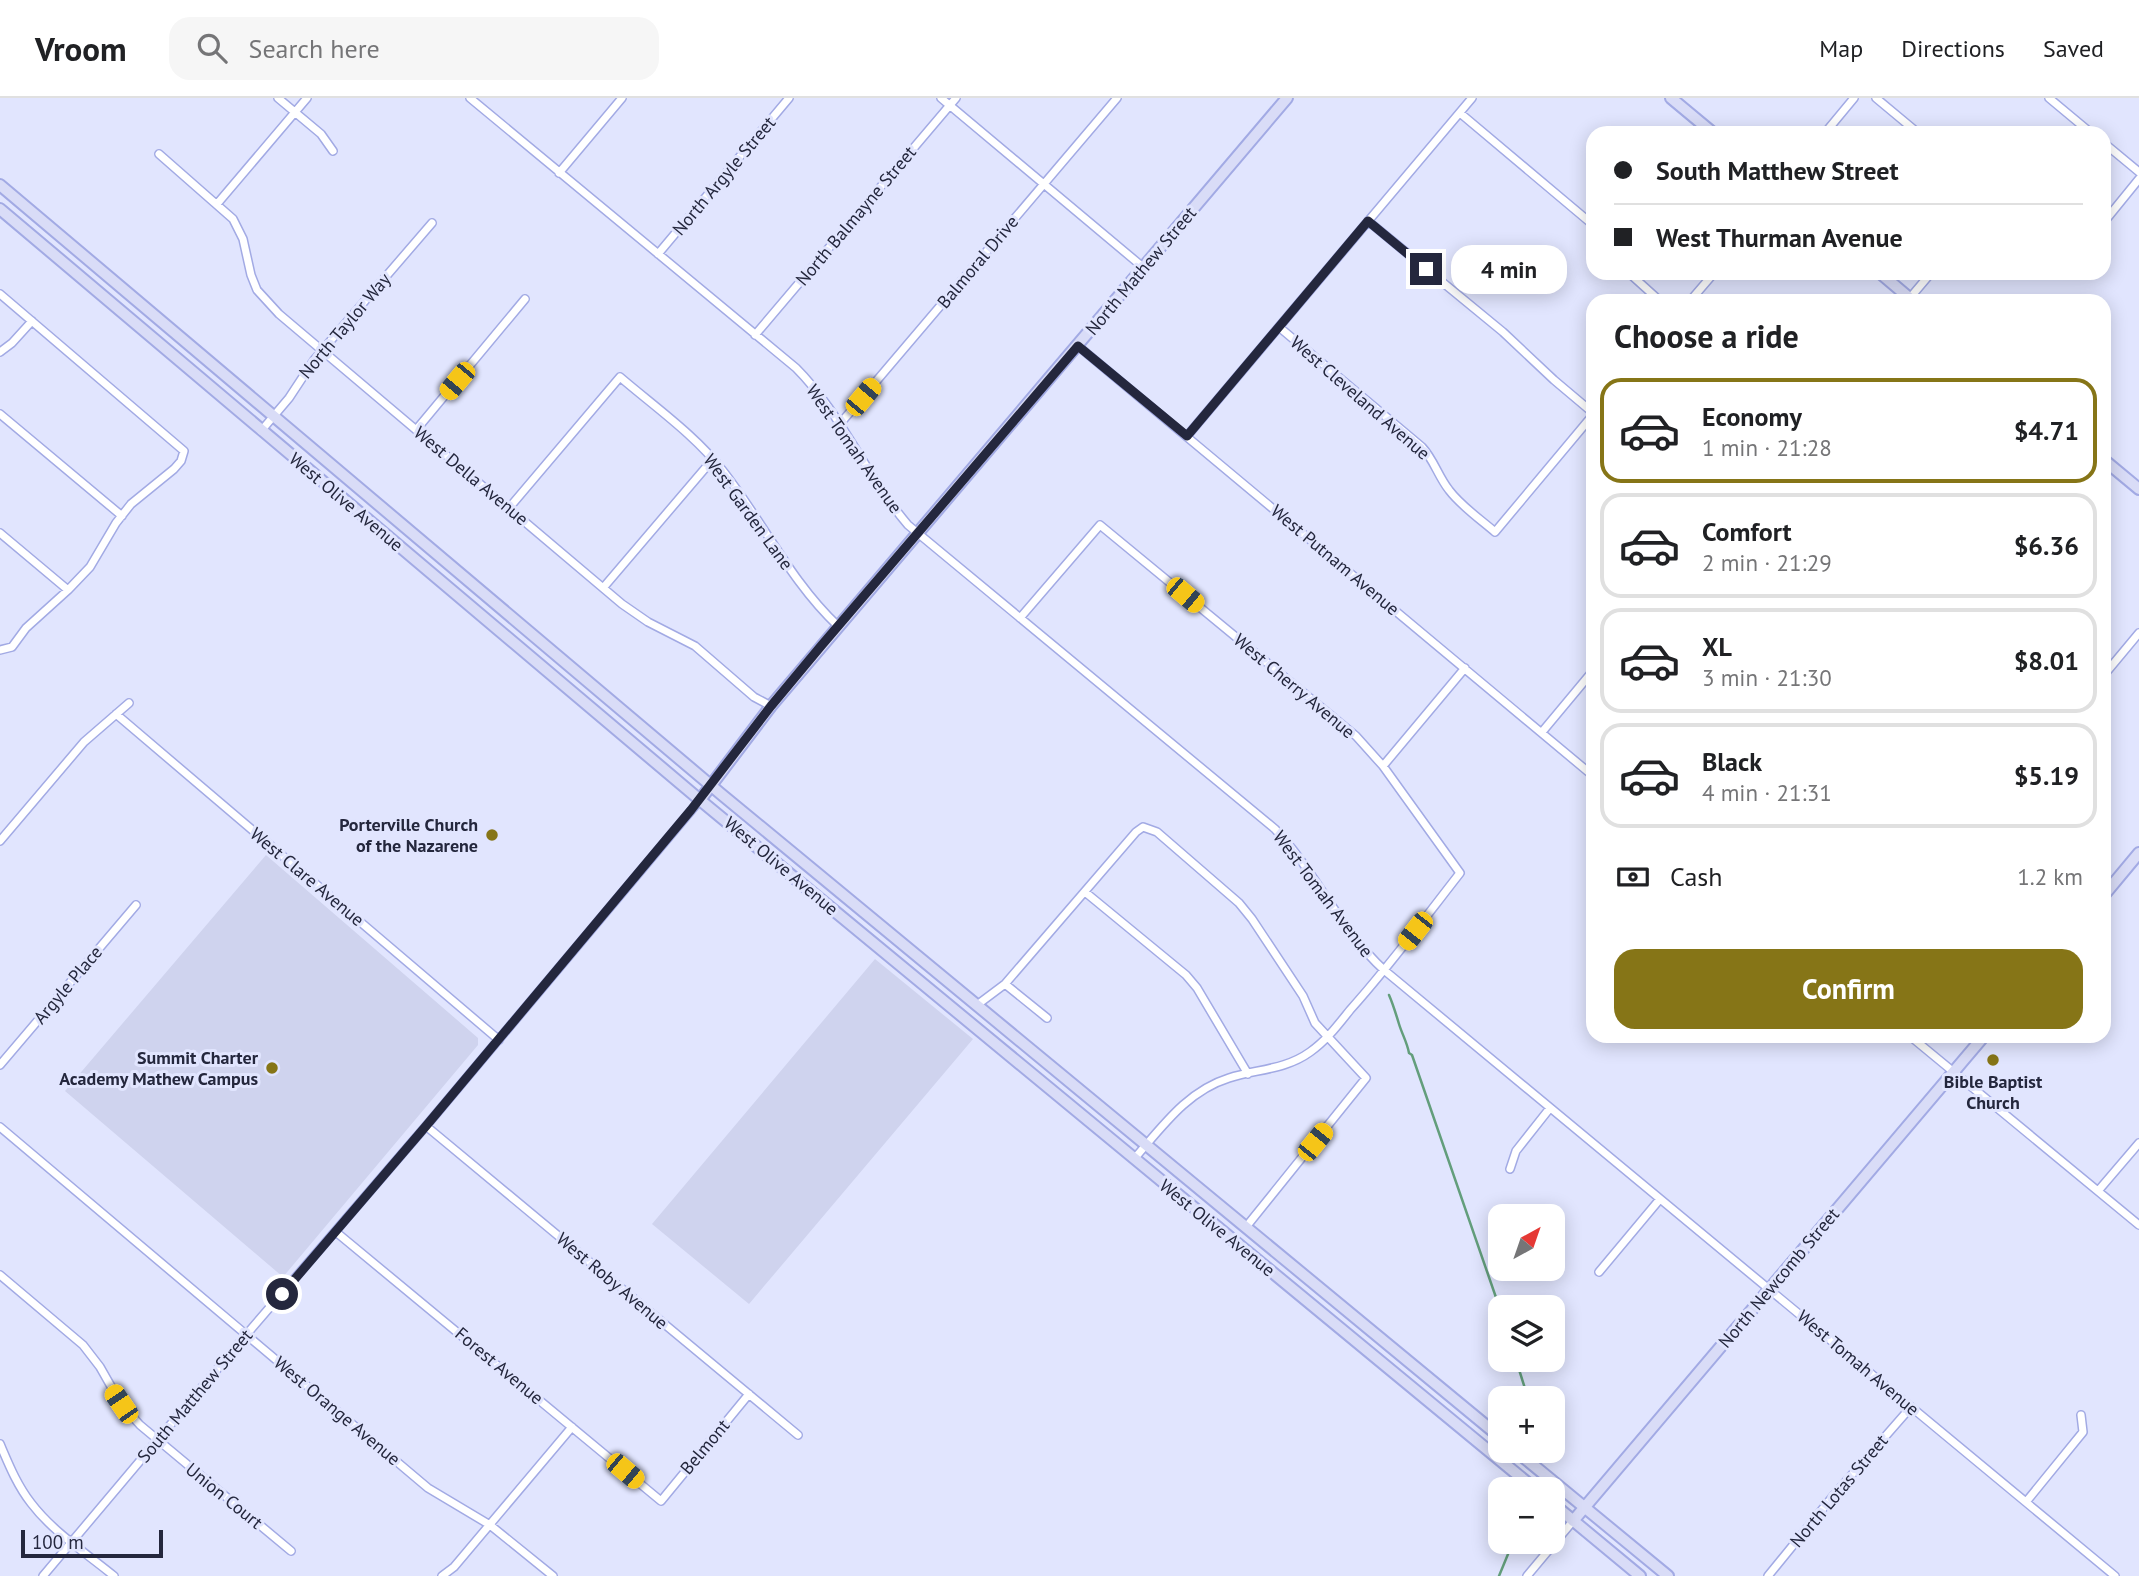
<!DOCTYPE html>
<html lang="en">
<head>
<meta charset="utf-8">
<style>
	:root { --surface:#fff; --page:#f6f6f6; --text:#202124; --muted:#757577; --line:#e0e0e0; --accent:#867517 }
	body { margin:0; font-family:"PT Sans",sans-serif; background:var(--page); color:var(--text); height:100vh; display:flex; flex-direction:column; font-size:26px; white-space:nowrap }
	* { box-sizing:border-box; margin:0 }
	p { font-size:23px; color:var(--muted) }
	.icon { flex:none; width:38px; height:38px; fill:none; stroke:currentColor; stroke-width:2; stroke-linecap:round; stroke-linejoin:round }
	.map { position:relative; flex:1; overflow:hidden }
	.panel { position:absolute; left:1586px; top:196px; width:525px; height:749px; display:flex; flex-direction:column; background:var(--surface); border-radius:21px; box-shadow:0 4px 18px #0003 }
	.panel>* { flex:none }
	.hud { position:absolute; left:1586px; top:28px; width:525px; height:154px; border-radius:21px; box-shadow:0 4px 18px #0003; display:grid; align-content:center; height:154px; padding:0 28px; background:var(--surface) }
	.needle { width:46px; rotate:40deg }
	.controls { position:absolute; left:1488px; top:1106px; display:grid; gap:14px }
	.controls a { display:grid; place-items:center; width:77px; height:77px; border-radius:14px; background:var(--surface); box-shadow:0 4px 18px #0003; font-size:35px }
	.scale { position:absolute; left:21px; bottom:18px; width:142px; box-sizing:border-box; padding-left:7px; border:4px solid #24273d; border-top:0; font-size:19px; line-height:24px; white-space:nowrap; color:#24273d; -webkit-text-stroke:5px #e1e5fe; paint-order:stroke }
	.end { position:absolute; width:32px; height:32px; margin:-16px; border:9px solid #24273d; background:#fff; box-shadow:0 0 0 4px #fff }
	.from { border-radius:50% }
	.bubble { position:absolute; height:49px; border-radius:21px; background:var(--surface); box-shadow:0 4px 18px #0003; font-size:23px; font-weight:800; line-height:49px; text-align:center }
	.car { position:absolute; width:21px; height:42px; margin:-21px -10px; border-radius:9px; box-shadow:0 0 5px 2px #0007; background:linear-gradient(#f5c518 24%,#345 0 40%,#f5c518 0 76%,#345 0 86%,#f5c518 0) }
	.hud b { display:flex; align-items:center; gap:24px; height:66px; font-size:26px }
	.hud b+b { border-top:2px solid var(--line) }
	.hud i { width:18px; height:18px; background:var(--text) }
	ul { padding:0; list-style:none }
	li { display:flex; align-items:center; gap:21px; height:105px; margin:0 14px 10px; padding:0 14px; border:4px solid var(--line); border-radius:21px }
	li div { flex:1 }
	li b { display:block; font-size:26px }
	li em { font-style:normal; font-weight:800 }
	li.on { border-color:var(--accent) }
	li>.icon { width:63px; height:63px; stroke-width:1.5 }
	h2 { padding:0 28px; font-size:32px; line-height:84px }
	.pay { display:flex; align-items:center; gap:18px; height:77px; padding:0 28px; font-size:26px }
	.pay p { margin-inline-start:auto }
	.primary-button { display:flex; gap:14px; margin-top:auto; padding:14px 28px }
	.primary-button a { flex:1; height:80px; border-radius:21px; background:var(--accent); color:#fff; font-size:28px; font-weight:800; line-height:80px; text-align:center }
	header { display:flex; align-items:center; gap:42px; box-sizing:border-box; height:98px; padding:0 35px; background:var(--surface); border-bottom:2px solid var(--line) }
	header strong { font-size:33px }
	nav { display:flex; gap:38px; margin-inline-start:auto; font-size:24px }
	.search { width:490px; height:63px; background:var(--page); display:flex; align-items:center; gap:18px; box-sizing:border-box; padding:0 24px; border-radius:21px; color:var(--muted); font-size:26px }
	.map>svg:first-child { display:block }
	.built { fill:#cfd3ee }
	.lines { fill:none; stroke-linecap:round; stroke-linejoin:round }
	.stream { stroke:#639e7c; stroke-width:2.5 }
	.street-casing { stroke:#a2aae4; stroke-width:10 }
	.secondary-casing { stroke:#a2aae4; stroke-width:14 }
	.street { stroke:#fff; stroke-width:7 }
	.secondary { stroke:#d9dcf7; stroke-width:10 }
	.route { stroke:#24273d; stroke-width:9 }
	.poi-dot { fill:#867517; stroke:#e1e5fe; stroke-width:2.5 }
	.labels { text-anchor:middle; stroke-width:6; stroke-linejoin:round; paint-order:stroke }
	.street-label { font-size:18px; fill:#24273d; stroke:#e1e5fe }
	.poi-label { font-size:18px; font-weight:bold; fill:#24273d; stroke:#e1e5fe; text-anchor:end }
</style>
</head>
<body>
<header>
<strong>Vroom</strong>
<div class="search"><svg class="icon" aria-label="search" viewBox="0 0 24 24"><circle cx="10" cy="10" r="6"/><path d="M15 15l6 6"/></svg>Search here</div>
<nav><a>Map</a><a>Directions</a><a>Saved</a></nav>
</header>
<div class="map">
<svg width="2139" height="1478" viewBox="0 0 2139 1478">
	<rect width="100%" height="100%" fill="#e1e5fe"/>
	<path class="built" d="M266,757L478,940V947L283,1179L65,993Z
		M875,861L973,941L749,1206L652,1126Z"/>
	<g class="lines">
		<path class="stream" d="M1389,897C1393,906 1396,916 1399,926C1402,936 1407,944 1409,955L1412,957L1500,1211
			M1516,1262L1528,1300
			M1534,1364V1353
			M1499,1478L1513,1444"/>
		<defs>
			<path id="street" d="M278,0L321,36L333,53
				M470,0L796,270C841,315 866,378 908,427L1275,731C1316,774 1340,832 1384,872L2115,1478
				M941,0L1144,170
				M1876,0L1918,35
				M2049,0L2091,35
				M1460,15L1592,126
				M1825,35L1854,0
				M2104,45L2139,74
				M159,56L233,121L243,141L251,177L257,192L279,216L622,506L648,524L695,548L754,599L771,608
				M559,75L622,0
				M217,106L307,0
				M1368,123L1503,234L1554,282L1592,314
				M2104,124L2139,81
				M658,156L789,0
				M1629,175L1660,203
				M0,196L184,353L181,363L174,371L131,406L116,425L90,469L68,492L26,530L12,549L0,552
				M1909,201L1931,175
				M1690,203L1714,175
				M1279,229L1422,349C1434,362 1438,378 1449,392C1461,408 1480,421 1495,434L1592,318
				M755,237L956,0
				M1078,248L1592,677
				M0,254L12,245L32,223
				M0,316L122,418
				M839,327L1117,0
				M416,332L525,201
				M261,333L289,300L314,262L432,125
				M1187,338L1472,0
				M509,410L620,279C655,309 695,337 723,373C763,424 791,484 838,528
				M0,435L68,492
				M603,490L713,361
				M1020,520L1100,427L1356,638L1383,668L1460,775C1424,821 1389,869 1350,912C1338,927 1326,943 1310,954C1285,972 1257,971 1229,980C1187,993 1162,1029 1134,1061
				M2104,577L2139,535
				M116,616L499,942
				M1542,634L1592,574
				M1383,668L1465,570
				M0,743L84,644L129,605
				M1085,794L1186,877L1197,890L1248,976
				M1005,886L1047,920
				M977,907L1005,886L1136,734L1143,729L1157,734L1239,805L1252,821L1303,898L1315,925L1366,980L1246,1129
				M1910,938L2139,1127
				M0,967L136,807
				M426,1028L798,1337
				M0,1029L428,1390L490,1427L553,1478
				M1510,1071L1516,1053L1550,1010
				M2098,1093L2139,1045
				M336,1134L661,1403L749,1296
				M1599,1174L1660,1101
				M0,1177L83,1247L100,1269L121,1306L140,1327L291,1453
				M0,1346C9,1367 17,1387 31,1405C53,1434 86,1455 114,1478
				M2026,1404L2083,1334L2081,1317
				M43,1478L246,1237L426,1028L700,702
				M442,1478L454,1469L572,1329
				M1527,1478L1573,1423
				M1768,1478L1834,1397L1911,1309"/>
			<path id="secondary" d="M1671,0L1713,35
				M0,87L721,696L1500,1339
				M0,111L700,702L1535,1391
				M1880,175L1913,203
				M2104,362L2139,391
				M700,702L771,608L1287,0
				M2104,797L2139,755
				M1516,1353L1668,1478
				M1552,1405L1640,1478
				M1573,1423L1984,938"/>
		</defs>
		<use href="#street" class="street-casing"/>
		<use href="#secondary" class="secondary-casing"/>
		<use href="#street" class="street"/>
		<use href="#secondary" class="secondary"/>
	</g>
	<g class="lines">
		<path class="route" d="M282,1196L426,1028L691,712L771,608L821,548L1078,248L1187,338L1368,123L1426,171"/>
	</g>
	<g class="poi-dot">
		<circle cx="492" cy="737" r="7"/>
		<circle cx="1993" cy="962" r="7"/>
		<circle cx="272" cy="970" r="7"/>
	</g>
	<g class="labels">
		<g class="street-label">
			<text transform="translate(724 78) rotate(-50)" y="6">North Argyle Street</text>
			<text transform="translate(856 118) rotate(-50)" y="6">North Balmayne Street</text>
			<text transform="translate(978 164) rotate(-50)" y="6">Balmoral Drive</text>
			<text transform="translate(1141 173) rotate(-50)" y="6">North Mathew Street</text>
			<text transform="translate(345 228) rotate(-50)" y="6">North Taylor Way</text>
			<text transform="translate(1360 300) rotate(41)" y="6">West Cleveland Avenue</text>
			<text transform="translate(854 351) rotate(55)" y="6">West Tomah Avenue</text>
			<text transform="translate(471 378) rotate(40)" y="6">West Della Avenue</text>
			<text transform="translate(346 404) rotate(40)" y="6">West Olive Avenue</text>
			<text transform="translate(748 414) rotate(54)" y="6">West Garden Lane</text>
			<text transform="translate(1335 462) rotate(40)" y="6">West Putnam Avenue</text>
			<text transform="translate(1294 588) rotate(40)" y="6">West Cherry Avenue</text>
			<text transform="translate(781 768) rotate(40)" y="6">West Olive Avenue</text>
			<text transform="translate(307 779) rotate(40)" y="6">West Clare Avenue</text>
			<text transform="translate(1323 796) rotate(53)" y="6">West Tomah Avenue</text>
			<text transform="translate(68 887) rotate(-50)" y="6">Argyle Place</text>
			<text transform="translate(1217 1130) rotate(39)" y="6">West Olive Avenue</text>
			<text transform="translate(1779 1180) rotate(-50)" y="6">North Newcomb Street</text>
			<text transform="translate(612 1183) rotate(40)" y="6">West Roby Avenue</text>
			<text transform="translate(1858 1265) rotate(40)" y="6">West Tomah Avenue</text>
			<text transform="translate(499 1268) rotate(40)" y="6">Forest Avenue</text>
			<text transform="translate(195 1298) rotate(-50)" y="6">South Matthew Street</text>
			<text transform="translate(337 1313) rotate(40)" y="6">West Orange Avenue</text>
			<text transform="translate(705 1349) rotate(-50)" y="6">Belmont</text>
			<text transform="translate(1839 1393) rotate(-50)" y="6">North Lotas Street</text>
			<text transform="translate(224 1398) rotate(39)" y="6">Union Court</text>
		</g>
		<g class="poi-label">
			<text x="478" y="733">Porterville Church<tspan x="478" dy="21">of the Nazarene</tspan></text>
			<text x="258" y="966">Summit Charter<tspan x="258" dy="21">Academy Mathew Campus</tspan></text>
			<text x="1993" y="990" text-anchor="middle">Bible Baptist<tspan x="1993" dy="21">Church</tspan></text>
		</g>
	</g>
</svg>
<div class="controls">
<a><svg class="needle" viewBox="-14 -14 28 28"><path d="M0-13l5 13h-10z" fill="#e53935"/><path d="M0 13l5-13h-10z" fill="#757577"/></svg></a>
<a><svg class="icon" aria-label="layers" viewBox="0 0 24 24"><path d="M12 4l9 5-9 5-9-5zM3 14l9 5 9-5"/></svg></a>
<a>+</a>
<a>−</a>
</div>
<div class="scale">100 m</div>
<i class="end from" style="left:282px;top:1196px"></i>
<i class="end" style="left:1426px;top:171px"></i>
<div class="bubble" style="left:1451px;top:147px;width:116px">4 min</div>
<i class="car" style="left:457px;top:283px;rotate:220deg"></i>
<i class="car" style="left:863px;top:299px;rotate:40deg"></i>
<i class="car" style="left:1185px;top:497px;rotate:130deg"></i>
<i class="car" style="left:1415px;top:833px;rotate:218deg"></i>
<i class="car" style="left:1315px;top:1044px;rotate:39deg"></i>
<i class="car" style="left:121px;top:1306px;rotate:326deg"></i>
<i class="car" style="left:625px;top:1373px;rotate:130deg"></i>
<div class="hud">
<b><i class="from"></i>South Matthew Street</b>
<b><i></i>West Thurman Avenue</b>
</div>
<section class="panel">
<h2>Choose a ride</h2>
<ul>
<li class="on"><svg class="icon" aria-label="car" viewBox="0 0 24 24"><path d="M5 17H2v-5l4-1 3-4h7l3 4 3 1v5h-3M9 17h6M6 11h13"/><circle cx="7" cy="17" r="2"/><circle cx="17" cy="17" r="2"/></svg><div><b>Economy</b><p>1 min · 21:28</p></div><em>$4.71</em></li>
<li><svg class="icon" aria-label="car" viewBox="0 0 24 24"><path d="M5 17H2v-5l4-1 3-4h7l3 4 3 1v5h-3M9 17h6M6 11h13"/><circle cx="7" cy="17" r="2"/><circle cx="17" cy="17" r="2"/></svg><div><b>Comfort</b><p>2 min · 21:29</p></div><em>$6.36</em></li>
<li><svg class="icon" aria-label="car" viewBox="0 0 24 24"><path d="M5 17H2v-5l4-1 3-4h7l3 4 3 1v5h-3M9 17h6M6 11h13"/><circle cx="7" cy="17" r="2"/><circle cx="17" cy="17" r="2"/></svg><div><b>XL</b><p>3 min · 21:30</p></div><em>$8.01</em></li>
<li><svg class="icon" aria-label="car" viewBox="0 0 24 24"><path d="M5 17H2v-5l4-1 3-4h7l3 4 3 1v5h-3M9 17h6M6 11h13"/><circle cx="7" cy="17" r="2"/><circle cx="17" cy="17" r="2"/></svg><div><b>Black</b><p>4 min · 21:31</p></div><em>$5.19</em></li>
</ul>
<div class="pay"><svg class="icon" aria-label="cash" viewBox="0 0 24 24"><path d="M3 7h18v10H3z"/><circle cx="12" cy="12" r="2"/></svg>Cash<p>1.2 km</p></div>
<div class="primary-button"><a>Confirm</a></div>
</section>
</div>
</body>
</html>
